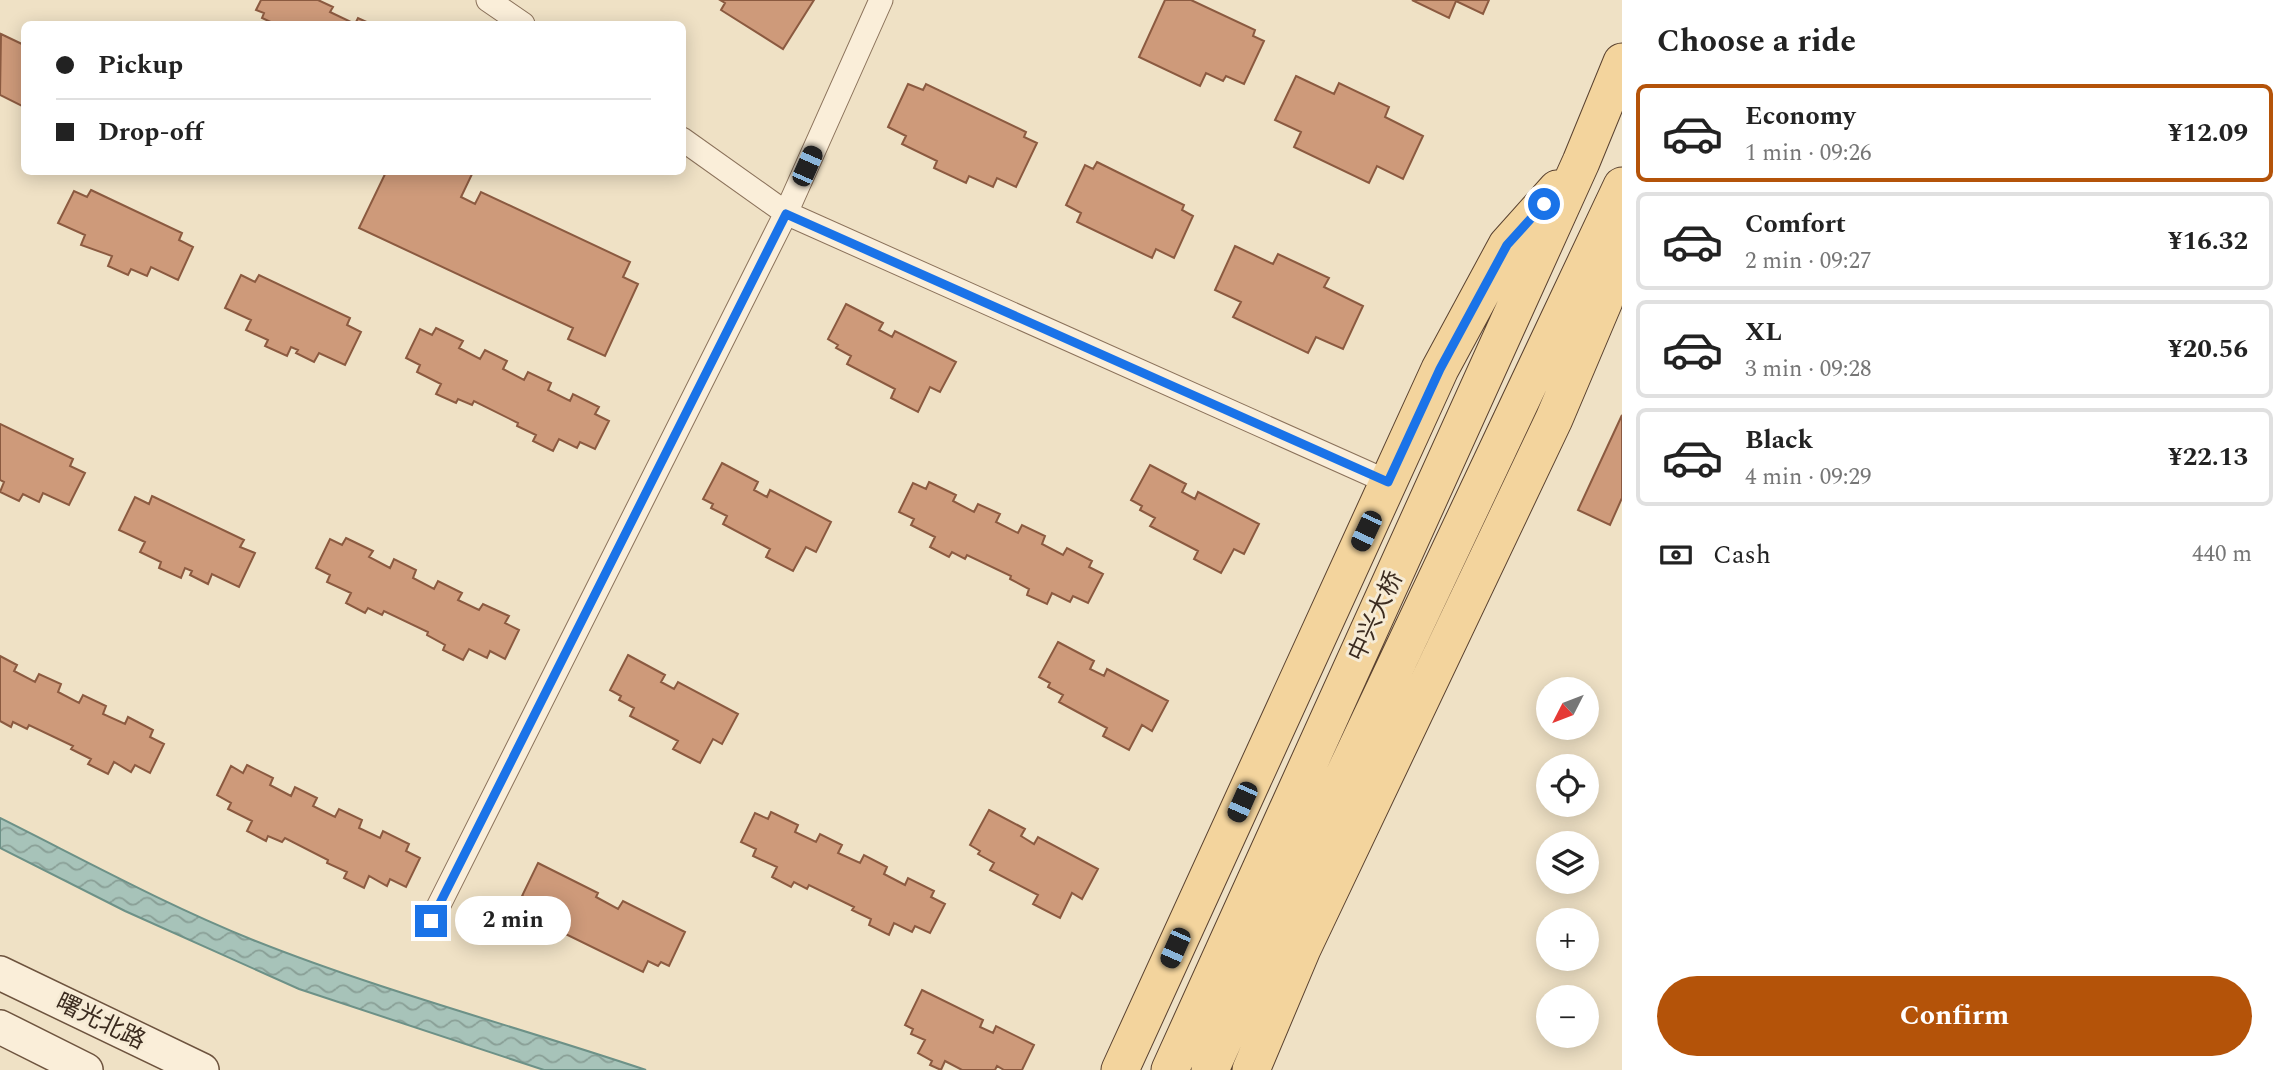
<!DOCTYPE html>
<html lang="en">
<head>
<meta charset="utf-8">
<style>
	:root { --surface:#fff; --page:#f6f6f6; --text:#222; --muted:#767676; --line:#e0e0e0; --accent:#b45309 }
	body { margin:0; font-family:Spectral,"Noto Sans SC",serif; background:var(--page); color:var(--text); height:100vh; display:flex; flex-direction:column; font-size:26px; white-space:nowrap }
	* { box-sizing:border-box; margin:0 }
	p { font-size:23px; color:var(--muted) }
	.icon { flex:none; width:38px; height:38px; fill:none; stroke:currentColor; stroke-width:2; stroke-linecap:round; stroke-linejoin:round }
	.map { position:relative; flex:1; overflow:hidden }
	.details { display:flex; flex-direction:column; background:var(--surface); width:665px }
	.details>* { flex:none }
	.top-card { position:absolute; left:21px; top:21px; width:665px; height:154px; border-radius:10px; box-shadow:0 4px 18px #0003; display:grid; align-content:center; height:154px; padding:0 35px; background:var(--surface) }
	.needle { width:46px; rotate:228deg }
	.buttons { position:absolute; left:1536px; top:677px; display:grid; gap:14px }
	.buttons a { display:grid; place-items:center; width:63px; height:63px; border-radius:50%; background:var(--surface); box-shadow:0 4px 18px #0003; font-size:35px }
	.end { position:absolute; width:32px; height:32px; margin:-16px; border:9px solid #1a73e8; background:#fff; box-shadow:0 0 0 4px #fff }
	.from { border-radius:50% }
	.bubble { position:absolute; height:49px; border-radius:24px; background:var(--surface); box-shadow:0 4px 18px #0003; font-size:23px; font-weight:700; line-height:49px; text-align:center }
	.car { position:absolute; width:21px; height:42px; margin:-21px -10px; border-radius:9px; box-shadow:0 0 5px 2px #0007; background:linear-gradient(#222 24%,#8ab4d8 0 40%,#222 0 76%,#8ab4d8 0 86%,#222 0) }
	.top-card b { display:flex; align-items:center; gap:24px; height:66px; font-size:26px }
	.top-card b+b { border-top:2px solid var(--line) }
	.top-card i { width:18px; height:18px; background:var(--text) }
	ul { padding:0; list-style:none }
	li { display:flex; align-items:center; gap:21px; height:98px; margin:0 14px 10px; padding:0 21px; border:4px solid var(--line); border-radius:10px }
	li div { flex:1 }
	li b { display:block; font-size:26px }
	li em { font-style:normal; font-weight:700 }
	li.selected { border-color:var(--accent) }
	li>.icon { width:63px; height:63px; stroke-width:1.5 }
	h2 { padding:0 35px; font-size:32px; line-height:84px }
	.pay { display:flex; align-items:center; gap:18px; height:77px; padding:0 35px; font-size:26px }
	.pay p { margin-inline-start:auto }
	.action { display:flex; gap:14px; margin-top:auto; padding:14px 35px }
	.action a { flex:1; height:80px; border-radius:42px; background:var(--accent); color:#fff; font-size:28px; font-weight:700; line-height:80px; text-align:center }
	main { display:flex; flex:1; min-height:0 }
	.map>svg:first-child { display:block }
	.water { fill:url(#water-waves); stroke:#6d9187; stroke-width:2 }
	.building { fill:#ce9a7a; stroke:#8b5a40; stroke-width:2 }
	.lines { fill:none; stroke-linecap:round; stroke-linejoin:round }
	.street-casing { stroke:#8b725b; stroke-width:25 }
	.secondary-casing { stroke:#6d533e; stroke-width:36 }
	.primary-casing { stroke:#59412f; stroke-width:39 }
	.street { stroke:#faeed9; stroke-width:23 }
	.secondary { stroke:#faeed9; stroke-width:33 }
	.primary { stroke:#f3d49d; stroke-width:37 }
	.route { stroke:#1a73e8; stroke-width:9 }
	.labels { text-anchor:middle; stroke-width:6; stroke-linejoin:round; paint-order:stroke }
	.street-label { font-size:24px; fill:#3b2b1f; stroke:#f6ebd5 }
</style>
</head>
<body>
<main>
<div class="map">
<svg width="1622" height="1070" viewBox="0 0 1622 1070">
	<defs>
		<pattern id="water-waves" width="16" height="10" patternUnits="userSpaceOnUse" patternTransform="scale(1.75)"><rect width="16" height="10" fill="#a7c3b9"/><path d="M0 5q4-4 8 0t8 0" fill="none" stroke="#899f96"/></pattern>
	</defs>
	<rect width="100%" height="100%" fill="#efe1c5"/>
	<path class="water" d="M0,818C84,860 166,905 253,940C381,991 515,1026 646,1070H544L299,989L125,911L0,848Z"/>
	<path class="building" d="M261,0H318L333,7L330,12L355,24L358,18L371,24H275L262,18L264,13L256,10Z
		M720,0H814L783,49L721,10L725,3Z
		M1165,0H1191L1255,30L1253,36L1264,41L1244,84L1226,76L1223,81L1206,73L1200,86L1139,57Z
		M1412,0H1489L1483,14L1456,1L1449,18Z
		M1,34L24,45V107L0,95Z
		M1296,76L1334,94L1339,83L1389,107L1385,117L1423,136L1403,179L1377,166L1369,183L1294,147L1301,132L1275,120Z
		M908,84L923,90L926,84L1026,132L1024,137L1037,143L1016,187L997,178L993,187L969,176L966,183L934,168L937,161L902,144L906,136L888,127Z
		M1097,162L1184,205L1182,210L1193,216L1174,258L1156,249L1152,258L1077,222L1081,213L1066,205L1085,165L1093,169Z
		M386,172H473L461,197L475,204L481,192L630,262L623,277L638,284L605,356L568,339L573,328L359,228Z
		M91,190L182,233L179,240L193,247L178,280L151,267L147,276L131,269L128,275L108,266L112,256L81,245L85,235L58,223L74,191L87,197Z
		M1235,246L1273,264L1278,254L1329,278L1324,287L1363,306L1343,349L1316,337L1308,353L1233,317L1241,302L1215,290Z
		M241,275L255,282L259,275L350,318L347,325L361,332L345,365L319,353L314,362L296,353L298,350L291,347L287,356L265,346L268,340L246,330L251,320L225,308Z
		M846,304L883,323L879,330L892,337L895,331L956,362L940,392L930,387L918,412L891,398L895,389L847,364L851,356L836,348L838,345L828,339Z
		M436,328L463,341L459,348L480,359L485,350L507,361L503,369L524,380L528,372L551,383L548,390L570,401L573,394L599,407L595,414L609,421L595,449L580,442L577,448L559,439L553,451L533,441L536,435L517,426L518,423L474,401L472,405L458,399L456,403L436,394L441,384L417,372L420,365L406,358L420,329L432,335Z
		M1622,415V498L1610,525L1578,510Z
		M0,424L73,459L70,466L85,473L69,505L43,493L39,502L23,494L19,501L0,492L4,482L0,480Z
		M722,463L758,482L754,490L767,497L770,490L831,522L816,552L806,547L793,571L766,557L770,549L723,524L727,516L711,508L713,504L703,499Z
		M1150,465L1186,484L1182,492L1195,499L1198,492L1259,524L1244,554L1234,549L1221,573L1194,559L1198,551L1150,526L1155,518L1140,510L1142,506L1131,500Z
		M929,482L956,495L953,501L974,512L978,504L1000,514L996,522L1018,533L1022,525L1045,536L1042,544L1063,555L1067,548L1092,561L1089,567L1103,574L1088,603L1073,596L1070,602L1052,593L1047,604L1027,595L1029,589L1010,579L1011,576L967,555L965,559L952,552L949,557L930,547L935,537L911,525L914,519L899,512L913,483L926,489Z
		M152,496L244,540L240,547L255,553L239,587L212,574L208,584L190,575L192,571L185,568L181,578L159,568L161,562L140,552L145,542L119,530L135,497L149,504Z
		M346,538L373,551L369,557L390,568L394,559L416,570L413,578L434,589L438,581L462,593L458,600L479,610L483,604L509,616L505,623L519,630L505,659L490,651L487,658L469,649L463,660L443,650L445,645L427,635L428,632L384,611L382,615L368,608L365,613L346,603L351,593L327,582L330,575L316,568L330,539L342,545Z
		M1058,642L1094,661L1090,669L1104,676L1107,669L1168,701L1152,731L1142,725L1129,750L1103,736L1107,728L1059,702L1063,695L1048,687L1050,683L1039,677Z
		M628,655L665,675L661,682L674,689L678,682L738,714L722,744L713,739L700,763L673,749L678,741L630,716L634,708L619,700L621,696L610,690Z
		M0,656L17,665L14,671L35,682L39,674L61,684L58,692L79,703L83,695L106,706L103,714L125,724L128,717L153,730L150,737L164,744L150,773L135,765L131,772L114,762L108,774L88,764L91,759L71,749L73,746L29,725L27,729L13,722L11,727L0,721Z
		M247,765L273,778L270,785L291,796L295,787L317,798L313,806L335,817L339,809L362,820L359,828L380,838L383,831L409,844L406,851L420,858L406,887L390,879L387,886L369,876L364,888L344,878L347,872L327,863L328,860L285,838L282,842L268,836L266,841L247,831L252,821L228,809L231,803L217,795L231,766L243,773Z
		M989,810L1025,829L1021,836L1034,844L1038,837L1098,869L1082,899L1072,893L1060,918L1033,904L1038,895L990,870L994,863L978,854L980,851L970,845Z
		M771,812L798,825L795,832L816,842L820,834L842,845L838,853L860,863L864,855L887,867L884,874L905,885L908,878L934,891L931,897L945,904L930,933L915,926L912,932L894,923L889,935L869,925L871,919L852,910L854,907L809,885L807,889L794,882L791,887L772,877L777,867L753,856L756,849L741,842L755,813L768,819Z
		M538,863L598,893L596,897L618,909L623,901L685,932L669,966L661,962L658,966L648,961L643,972L541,922L546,913L527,904L530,900L522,896Z
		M922,990L983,1020L980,1027L993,1033L996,1026L1034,1045L1022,1070H1004L997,1066L995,1070H962L945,1061L941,1070L930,1065L932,1061L918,1053L925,1040L911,1034L913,1029L905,1025Z"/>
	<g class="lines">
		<defs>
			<path id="street" d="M488,0L523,24
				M682,139L786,213L1388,482
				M431,921L786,213L881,0"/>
			<path id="secondary" d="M0,973L202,1070
				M0,1027L86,1070"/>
			<path id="primary" d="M1120,1070L1440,369L1507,245L1557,189
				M1170,1070L1581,162L1622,62
				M1210,1070L1305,858L1622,186
				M1251,1070L1302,949L1554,419L1604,301L1615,232"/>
		</defs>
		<use href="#street" class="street-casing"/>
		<use href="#secondary" class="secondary-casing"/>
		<use href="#primary" class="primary-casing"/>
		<use href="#street" class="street"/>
		<use href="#secondary" class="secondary"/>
		<use href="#primary" class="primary"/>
	</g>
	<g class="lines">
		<path class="route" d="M431,921L786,214L1388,482L1440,369L1507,245L1544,204"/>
	</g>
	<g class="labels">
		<g class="street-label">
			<text transform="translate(1375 616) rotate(-65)" y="8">中兴大桥</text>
			<text transform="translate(101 1021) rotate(26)" y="8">曙光北路</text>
		</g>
	</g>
</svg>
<div class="buttons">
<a><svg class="needle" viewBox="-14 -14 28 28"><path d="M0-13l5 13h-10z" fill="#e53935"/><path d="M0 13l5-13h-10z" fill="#767676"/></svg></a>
<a><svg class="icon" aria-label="locate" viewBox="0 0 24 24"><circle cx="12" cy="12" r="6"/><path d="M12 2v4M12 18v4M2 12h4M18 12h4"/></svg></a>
<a><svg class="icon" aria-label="layers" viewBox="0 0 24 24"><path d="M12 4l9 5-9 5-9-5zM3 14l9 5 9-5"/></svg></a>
<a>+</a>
<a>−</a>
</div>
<i class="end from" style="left:1544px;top:204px"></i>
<i class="end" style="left:431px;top:921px"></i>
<div class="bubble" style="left:455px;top:896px;width:116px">2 min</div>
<i class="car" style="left:807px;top:166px;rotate:24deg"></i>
<i class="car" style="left:1366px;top:531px;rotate:205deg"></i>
<i class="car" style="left:1242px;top:802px;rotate:204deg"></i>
<i class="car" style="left:1175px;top:948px;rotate:204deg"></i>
<div class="top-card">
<b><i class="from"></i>Pickup</b>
<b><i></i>Drop-off</b>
</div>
</div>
<section class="details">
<h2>Choose a ride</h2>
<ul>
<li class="selected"><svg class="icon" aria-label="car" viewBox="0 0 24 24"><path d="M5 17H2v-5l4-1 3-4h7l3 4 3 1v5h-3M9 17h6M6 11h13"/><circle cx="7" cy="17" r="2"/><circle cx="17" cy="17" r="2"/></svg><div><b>Economy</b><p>1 min · 09:26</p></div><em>¥12.09</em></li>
<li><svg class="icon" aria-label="car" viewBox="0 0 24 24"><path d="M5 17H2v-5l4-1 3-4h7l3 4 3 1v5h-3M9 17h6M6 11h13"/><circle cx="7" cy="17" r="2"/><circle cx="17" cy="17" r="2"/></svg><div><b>Comfort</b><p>2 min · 09:27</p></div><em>¥16.32</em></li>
<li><svg class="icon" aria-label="car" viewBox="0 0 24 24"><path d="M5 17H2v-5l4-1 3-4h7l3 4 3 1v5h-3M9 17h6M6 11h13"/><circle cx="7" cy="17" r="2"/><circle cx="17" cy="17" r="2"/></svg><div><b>XL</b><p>3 min · 09:28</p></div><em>¥20.56</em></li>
<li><svg class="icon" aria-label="car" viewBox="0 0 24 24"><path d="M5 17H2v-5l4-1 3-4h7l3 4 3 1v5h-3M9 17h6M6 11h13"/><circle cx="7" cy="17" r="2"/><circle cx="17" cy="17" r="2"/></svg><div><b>Black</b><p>4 min · 09:29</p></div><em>¥22.13</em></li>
</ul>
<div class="pay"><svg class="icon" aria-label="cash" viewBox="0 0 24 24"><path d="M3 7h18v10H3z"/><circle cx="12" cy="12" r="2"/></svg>Cash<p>440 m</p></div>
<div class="action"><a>Confirm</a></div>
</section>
</main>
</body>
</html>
